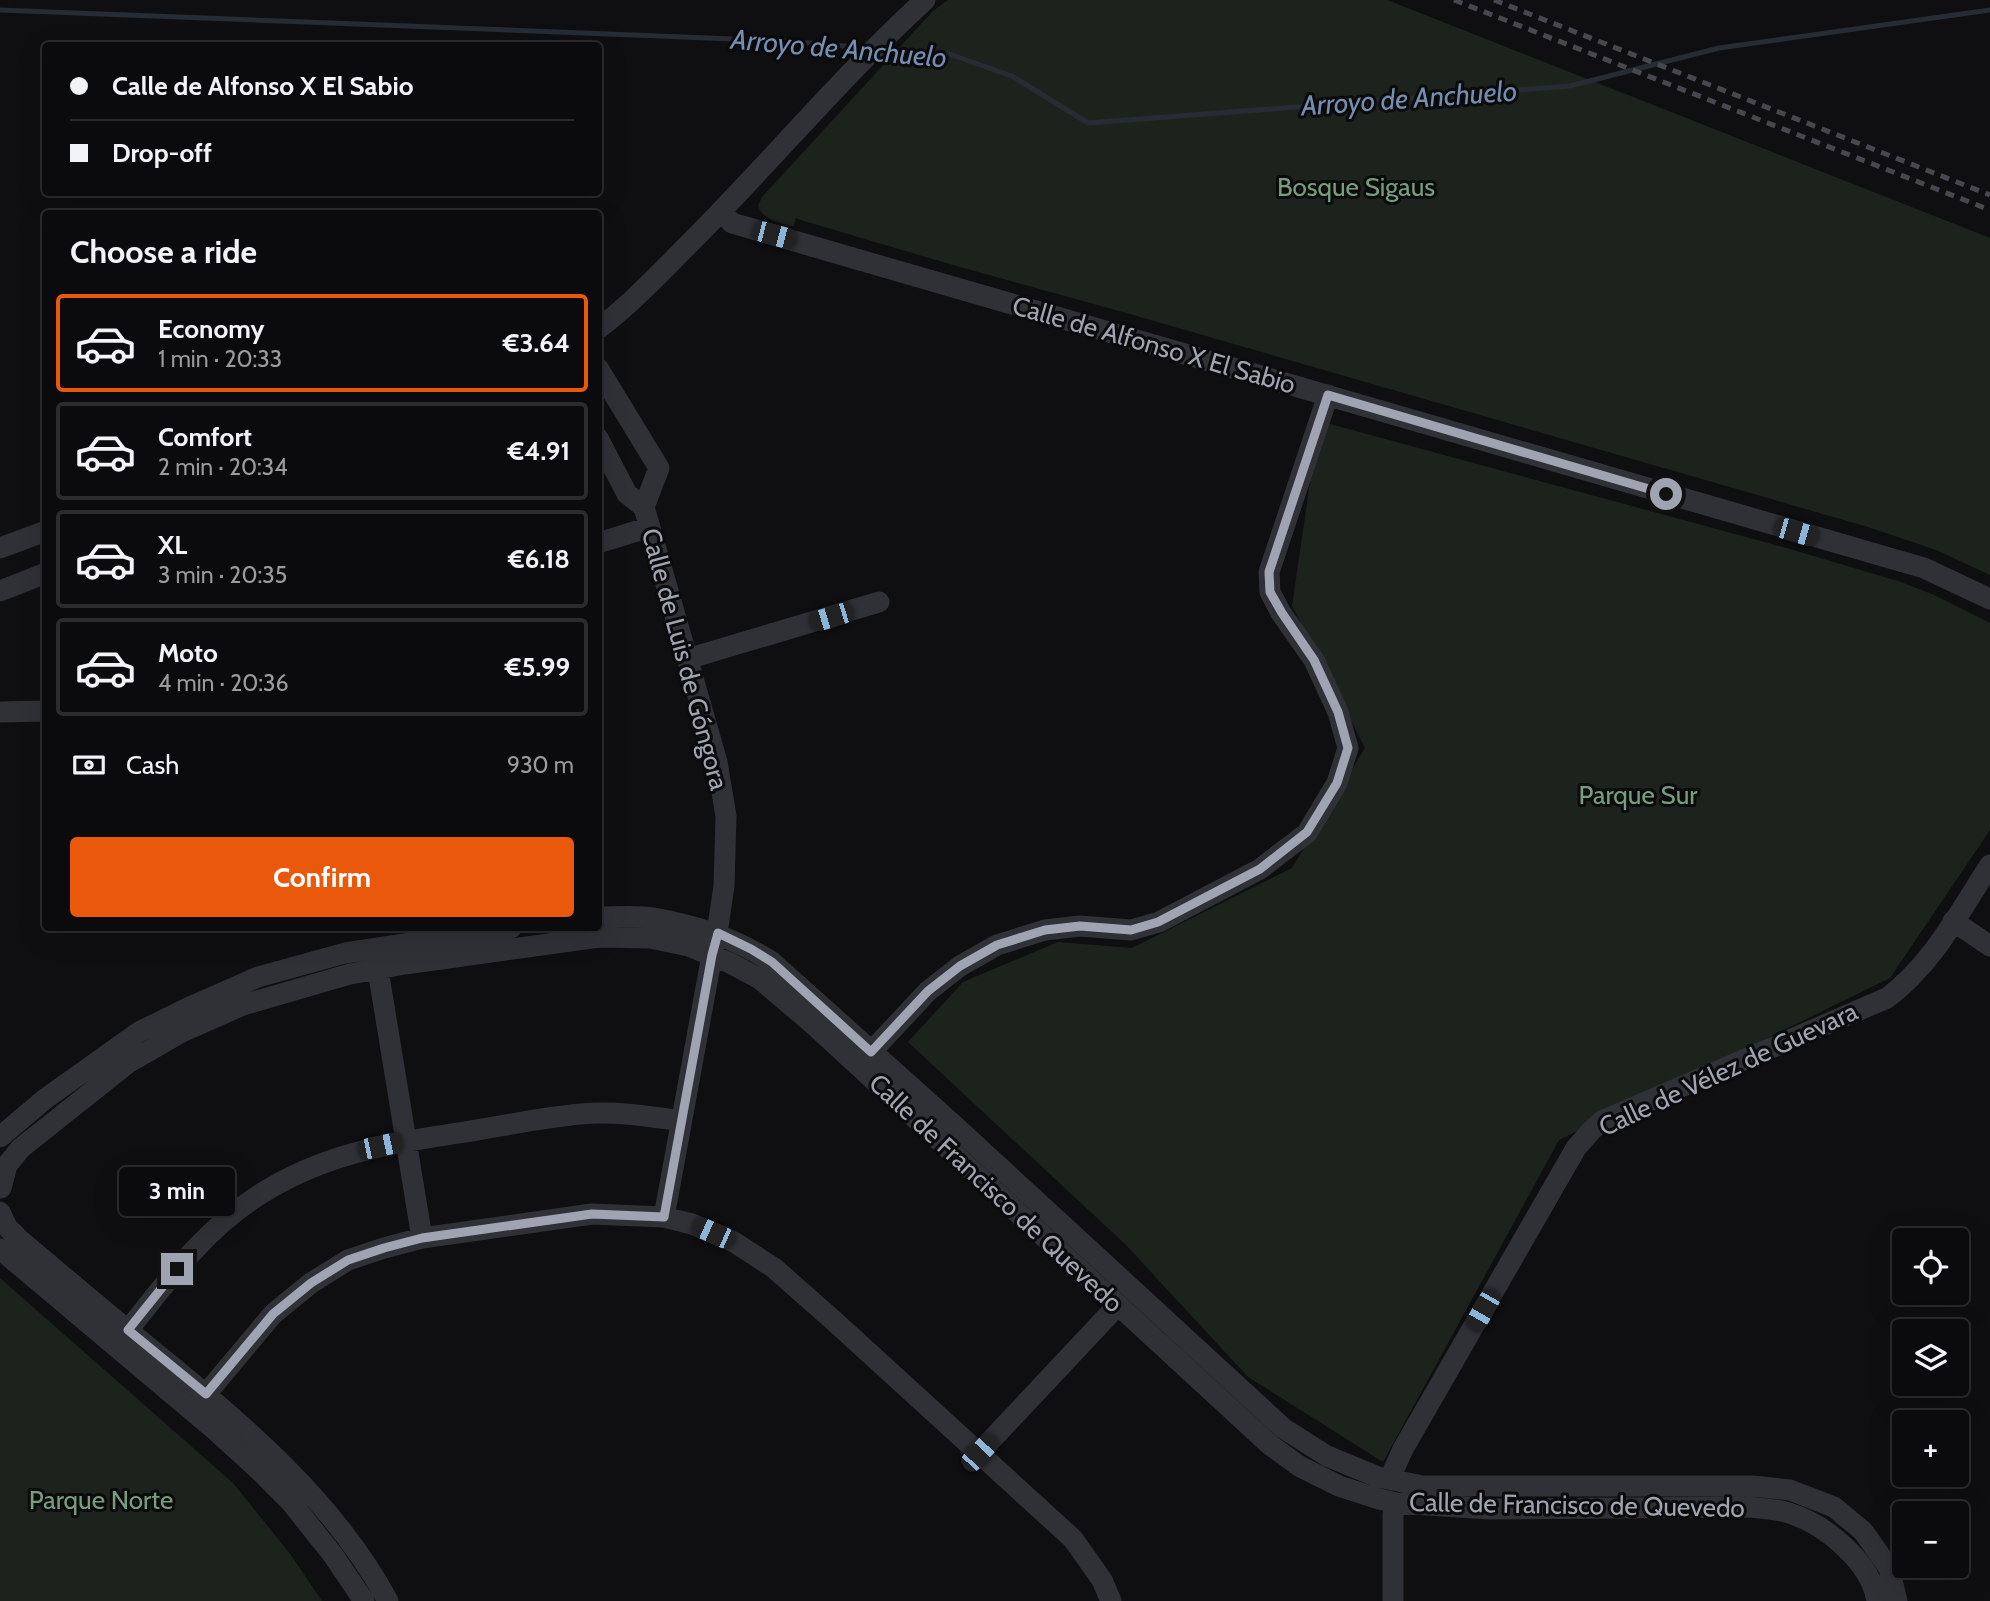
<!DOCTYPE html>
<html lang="en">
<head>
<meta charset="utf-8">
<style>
	:root { --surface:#0b0b0d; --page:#19191b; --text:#f1f3f6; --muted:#9a9b9d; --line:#2b2b2e; --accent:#ea580c }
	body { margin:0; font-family:Cabin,sans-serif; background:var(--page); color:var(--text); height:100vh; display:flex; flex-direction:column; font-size:26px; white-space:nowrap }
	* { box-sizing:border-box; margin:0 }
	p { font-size:23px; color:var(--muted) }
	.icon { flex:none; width:38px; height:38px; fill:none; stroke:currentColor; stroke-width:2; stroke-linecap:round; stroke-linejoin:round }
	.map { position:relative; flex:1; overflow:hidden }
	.sheet { position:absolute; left:42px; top:210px; width:560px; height:721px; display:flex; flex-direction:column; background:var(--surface); border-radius:7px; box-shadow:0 7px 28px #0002,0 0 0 2px var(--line) }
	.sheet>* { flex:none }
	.banner { position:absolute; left:42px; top:42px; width:560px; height:154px; border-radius:7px; box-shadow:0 7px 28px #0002,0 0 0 2px var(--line); display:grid; align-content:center; height:154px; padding:0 28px; background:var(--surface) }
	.buttons { position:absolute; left:1892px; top:1228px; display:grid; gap:14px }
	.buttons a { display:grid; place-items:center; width:77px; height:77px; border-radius:7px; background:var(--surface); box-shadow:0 7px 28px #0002,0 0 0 2px var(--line); font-size:35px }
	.end { position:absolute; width:32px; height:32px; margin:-16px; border:9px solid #a0a4b2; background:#111; box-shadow:0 0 0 4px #111 }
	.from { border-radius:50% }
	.bubble { position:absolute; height:49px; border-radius:7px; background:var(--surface); box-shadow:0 7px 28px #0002,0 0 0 2px var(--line); font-size:23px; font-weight:700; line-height:49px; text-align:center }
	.car { position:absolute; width:21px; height:42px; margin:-21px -10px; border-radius:9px; box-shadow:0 0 5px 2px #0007; background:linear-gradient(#222 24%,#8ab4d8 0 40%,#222 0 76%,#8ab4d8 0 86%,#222 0) }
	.banner b { display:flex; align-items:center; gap:24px; height:66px; font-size:26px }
	.banner b+b { border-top:2px solid var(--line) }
	.banner i { width:18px; height:18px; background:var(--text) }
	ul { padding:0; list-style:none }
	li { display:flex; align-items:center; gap:21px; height:98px; margin:0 14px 10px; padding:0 14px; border:4px solid var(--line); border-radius:7px }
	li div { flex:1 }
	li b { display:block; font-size:26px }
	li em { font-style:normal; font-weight:700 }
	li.active { border-color:var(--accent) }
	li>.icon { width:63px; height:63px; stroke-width:1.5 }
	h2 { padding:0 28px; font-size:32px; line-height:84px }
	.pay { display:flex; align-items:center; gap:18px; height:77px; padding:0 28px; font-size:26px }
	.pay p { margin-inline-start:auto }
	.cta { display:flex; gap:14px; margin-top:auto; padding:14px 28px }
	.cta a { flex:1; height:80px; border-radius:7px; background:var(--accent); color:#fff; font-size:28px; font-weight:700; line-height:80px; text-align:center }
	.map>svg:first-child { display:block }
	.green { fill:#1c231d }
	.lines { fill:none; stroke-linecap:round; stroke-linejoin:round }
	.stream { stroke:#262c34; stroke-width:5 }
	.minor { stroke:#303136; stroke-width:21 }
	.rail { stroke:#47484f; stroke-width:5; stroke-dasharray:9 7; stroke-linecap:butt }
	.route { stroke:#a0a4b2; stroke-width:9 }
	.labels { text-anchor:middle; stroke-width:6; stroke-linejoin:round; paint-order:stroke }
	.park-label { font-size:26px; fill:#769e7d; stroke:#0b0a0c }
	.street-label { font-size:26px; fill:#a0a4b2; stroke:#0b0a0c }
	.water-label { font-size:28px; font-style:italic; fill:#758eaf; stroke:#0b0a0c }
</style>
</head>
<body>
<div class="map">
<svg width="1990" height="1601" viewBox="0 0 1990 1601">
	<rect width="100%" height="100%" fill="#0f0f11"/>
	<path class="green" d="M948,0H1387L1990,238V575L1936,550L1868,527L1130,314L953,265L804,221L796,218L793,227C779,222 764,221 758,206L762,197L933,11Z
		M1319,421L1790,549L1901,582L1934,595L1990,623V830L1890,978L1559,1140L1383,1462L1248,1377L1126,1245L908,1042L963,982L1058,942L1132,948L1292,868L1365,748L1292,606Z
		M0,1278L233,1483L291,1555L322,1601H0Z"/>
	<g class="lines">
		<path class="stream" d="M0,10L786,41L867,48
			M884,49L949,54L1012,76L1088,123L1570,86L1719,48L1990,10"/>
		<path class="minor" d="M721,211L732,223L1924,568L1990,599
			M598,329C631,304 659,274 688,245C768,165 841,77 925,0
			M598,368L659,468L644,507L717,762L726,816L724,886L717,933L712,955L664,1217
			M598,438L627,494L644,507
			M598,543L650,527
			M0,548L46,531
			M0,591L46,573
			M687,659L879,602
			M0,712L46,711
			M598,917C616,917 636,915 654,918C699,926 734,938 772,962L955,1126L1283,1428L1327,1456L1378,1477L1423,1486H1753L1790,1490L1834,1507L1863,1531L1889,1568L1897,1601
			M1953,921L1990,946
			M378,970L422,1238
			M871,1052L928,991L960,966L997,945L1045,930L1080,926L1131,930L1159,922L1260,869L1307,833L1337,783L1348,748L1338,712L1314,660L1281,613L1270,592L1269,572L1328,395
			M0,1137L45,1099L139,1032L192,1006L258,977L345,953L511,928
			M1,1188L7,1165L21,1148L128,1063L182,1032L243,1005L350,974L405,964L599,937L650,938L689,946L730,963L760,979L814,1025L1269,1444L1299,1466L1339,1486L1379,1499L1396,1503L1490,1509L1751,1507C1763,1509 1777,1509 1789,1513C1825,1524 1871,1562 1877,1601
			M0,1212L7,1227L20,1240C69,1281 118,1323 168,1363C252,1433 335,1503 388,1601
			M0,1249L215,1430L260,1471L290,1501L333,1555L364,1601
			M128,1330C167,1282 203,1231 256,1197C324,1152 393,1143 471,1131C508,1125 545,1117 581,1114C614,1111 649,1116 681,1121
			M206,1394L273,1314L311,1283L348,1260L384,1248L422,1238L592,1214L664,1217L692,1224L734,1242L774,1268L833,1320L1073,1539L1102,1580L1111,1601
			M979,1453L1118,1305
			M1392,1480L1394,1469L1403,1449L1576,1148L1592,1130L1602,1121L1887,998C1932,965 1960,911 1990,865
			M1393,1601V1515L1396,1503"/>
		<path class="rail" d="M1454,0L1990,210
			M1494,0L1990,195"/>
	</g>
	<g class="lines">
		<path class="route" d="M177,1269L128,1330L206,1394L273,1314L311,1283L348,1260L384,1248L422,1238L592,1214L664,1217L712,955L718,933L751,949L772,962L871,1052L928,991L960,966L997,945L1045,930L1080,926L1131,930L1158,922L1260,869L1307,832L1337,783L1348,748L1338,712L1314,660L1282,613L1270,592L1269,572L1328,395L1666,494"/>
	</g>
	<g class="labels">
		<g class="park-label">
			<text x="1356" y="196">Bosque Sigaus</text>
			<text x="1638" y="804">Parque Sur</text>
			<text x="101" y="1509">Parque Norte</text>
		</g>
		<g class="street-label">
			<text transform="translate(1154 345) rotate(16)" y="9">Calle de Alfonso X El Sabio</text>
			<text transform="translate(685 659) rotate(75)" y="9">Calle de Luis de Góngora</text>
			<text transform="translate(1728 1069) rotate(-25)" y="9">Calle de Vélez de Guevara</text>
			<text transform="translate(996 1193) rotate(43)" y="9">Calle de Francisco de Quevedo</text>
			<text transform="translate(1577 1505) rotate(1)" y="9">Calle de Francisco de Quevedo</text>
		</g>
		<g class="water-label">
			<text transform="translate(839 48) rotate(5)" y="10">Arroyo de Anchuelo</text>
			<text transform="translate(1409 98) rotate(-4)" y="10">Arroyo de Anchuelo</text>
		</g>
	</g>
</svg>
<div class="buttons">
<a><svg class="icon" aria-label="locate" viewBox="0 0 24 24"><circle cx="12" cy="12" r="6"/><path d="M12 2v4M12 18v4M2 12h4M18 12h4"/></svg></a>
<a><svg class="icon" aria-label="layers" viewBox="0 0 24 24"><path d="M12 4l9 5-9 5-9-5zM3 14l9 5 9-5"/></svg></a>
<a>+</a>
<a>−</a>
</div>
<i class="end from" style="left:1666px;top:494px"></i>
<i class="end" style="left:177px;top:1269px"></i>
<div class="bubble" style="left:119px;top:1167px;width:116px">3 min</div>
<i class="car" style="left:774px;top:235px;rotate:105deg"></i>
<i class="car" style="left:1796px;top:532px;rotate:106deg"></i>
<i class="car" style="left:831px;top:617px;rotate:253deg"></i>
<i class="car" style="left:380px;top:1146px;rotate:78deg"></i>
<i class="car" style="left:713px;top:1233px;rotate:294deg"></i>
<i class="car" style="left:1483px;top:1310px;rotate:210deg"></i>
<i class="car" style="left:979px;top:1453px;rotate:43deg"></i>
<div class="banner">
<b><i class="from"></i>Calle de Alfonso X El Sabio</b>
<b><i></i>Drop-off</b>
</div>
<section class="sheet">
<h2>Choose a ride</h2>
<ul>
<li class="active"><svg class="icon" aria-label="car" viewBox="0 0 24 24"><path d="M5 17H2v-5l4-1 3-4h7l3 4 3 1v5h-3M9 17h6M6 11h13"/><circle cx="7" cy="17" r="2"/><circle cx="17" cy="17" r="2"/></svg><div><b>Economy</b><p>1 min · 20:33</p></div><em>€3.64</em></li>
<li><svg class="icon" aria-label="car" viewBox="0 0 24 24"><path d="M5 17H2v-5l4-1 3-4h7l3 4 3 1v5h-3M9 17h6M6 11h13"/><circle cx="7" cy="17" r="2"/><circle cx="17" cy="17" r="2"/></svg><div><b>Comfort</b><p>2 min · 20:34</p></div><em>€4.91</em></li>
<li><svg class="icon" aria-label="car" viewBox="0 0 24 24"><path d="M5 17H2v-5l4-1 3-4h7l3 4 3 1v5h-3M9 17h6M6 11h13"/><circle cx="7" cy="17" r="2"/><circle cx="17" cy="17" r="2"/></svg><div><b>XL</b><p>3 min · 20:35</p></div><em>€6.18</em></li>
<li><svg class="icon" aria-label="car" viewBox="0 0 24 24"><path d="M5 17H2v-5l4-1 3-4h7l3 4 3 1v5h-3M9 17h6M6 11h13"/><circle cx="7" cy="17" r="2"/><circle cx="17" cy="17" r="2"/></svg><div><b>Moto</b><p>4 min · 20:36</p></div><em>€5.99</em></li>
</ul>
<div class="pay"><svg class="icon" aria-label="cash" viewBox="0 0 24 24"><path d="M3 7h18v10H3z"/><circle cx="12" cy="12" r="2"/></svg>Cash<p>930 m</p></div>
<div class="cta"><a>Confirm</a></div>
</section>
</div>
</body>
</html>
